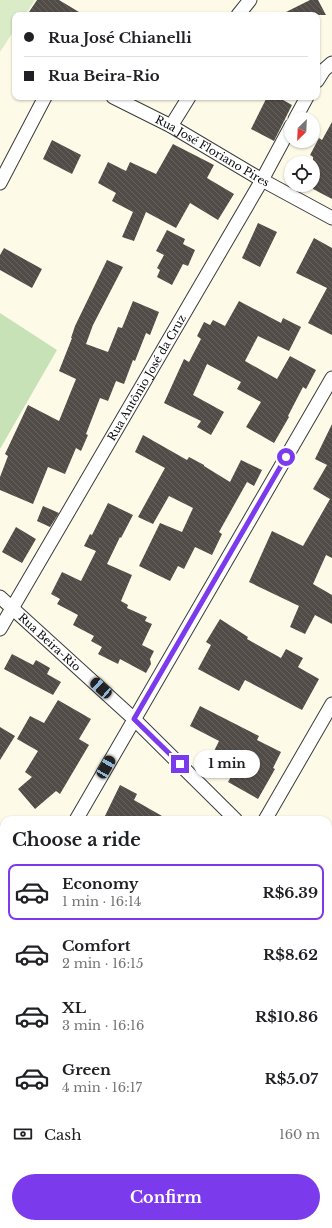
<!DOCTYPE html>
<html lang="en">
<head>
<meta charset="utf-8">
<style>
	:root { --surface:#fff; --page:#f2f2f2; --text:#202124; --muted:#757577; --line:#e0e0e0; --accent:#7c3aed }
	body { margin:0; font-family:"Libre Baskerville",serif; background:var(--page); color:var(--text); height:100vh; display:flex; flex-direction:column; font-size:15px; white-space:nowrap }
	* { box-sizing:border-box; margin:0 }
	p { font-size:13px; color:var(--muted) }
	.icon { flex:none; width:22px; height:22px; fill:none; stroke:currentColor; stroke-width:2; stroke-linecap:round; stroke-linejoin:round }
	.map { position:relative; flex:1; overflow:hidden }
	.side { position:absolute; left:0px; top:816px; width:332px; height:412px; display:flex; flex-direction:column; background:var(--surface); border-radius:12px 12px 0 0; box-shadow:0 1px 3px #0004 }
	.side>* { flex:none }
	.guide { position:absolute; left:12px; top:12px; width:308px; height:88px; border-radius:8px; box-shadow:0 1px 3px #0004; display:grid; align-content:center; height:88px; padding:0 12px; background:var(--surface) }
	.needle { width:26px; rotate:204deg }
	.buttons { position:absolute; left:284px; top:112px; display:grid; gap:8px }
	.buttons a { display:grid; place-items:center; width:36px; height:36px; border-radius:50%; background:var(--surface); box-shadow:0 1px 3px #0004; font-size:20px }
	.end { position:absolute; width:18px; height:18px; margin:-9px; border:5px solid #7c3aed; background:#fff; box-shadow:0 0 0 2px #fff }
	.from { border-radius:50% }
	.bubble { position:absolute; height:28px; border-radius:14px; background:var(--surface); box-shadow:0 1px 3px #0004; font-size:13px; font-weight:700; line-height:28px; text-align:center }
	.car { position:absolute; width:12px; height:24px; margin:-12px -6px; border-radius:5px; box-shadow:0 0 3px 1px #0007; background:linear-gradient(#222 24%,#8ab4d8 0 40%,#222 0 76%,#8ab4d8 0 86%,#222 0) }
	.guide b { display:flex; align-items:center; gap:14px; height:38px; font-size:15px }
	.guide b+b { border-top:1px solid var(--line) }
	.guide i { width:10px; height:10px; background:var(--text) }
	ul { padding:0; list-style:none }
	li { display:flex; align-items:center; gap:12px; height:56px; margin:0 8px 6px; padding:0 4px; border:2px solid transparent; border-radius:8px }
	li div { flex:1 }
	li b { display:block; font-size:15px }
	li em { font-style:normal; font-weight:700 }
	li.on { border-color:var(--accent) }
	li>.icon { width:36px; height:36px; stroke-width:1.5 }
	h2 { padding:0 12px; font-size:18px; line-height:48px }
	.pay { display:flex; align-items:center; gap:10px; height:44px; padding:0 12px; font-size:15px }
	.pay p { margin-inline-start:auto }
	.cta { display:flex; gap:8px; margin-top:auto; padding:8px 12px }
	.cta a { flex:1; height:46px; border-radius:24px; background:var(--accent); color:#fff; font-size:16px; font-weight:700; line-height:46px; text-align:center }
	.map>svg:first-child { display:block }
	.grass { fill:#c7e2b6 }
	.pitch { fill:#d9ebc7 }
	.building { fill:url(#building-back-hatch) }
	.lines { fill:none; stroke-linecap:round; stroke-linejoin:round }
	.street-casing { stroke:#3c3c3c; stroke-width:15 }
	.secondary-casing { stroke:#2b2b2b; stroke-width:21 }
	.street { stroke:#fff; stroke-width:13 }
	.secondary { stroke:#f4f6aa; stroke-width:19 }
	.route { stroke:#7c3aed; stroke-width:5 }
	.labels { text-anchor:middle; stroke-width:4; stroke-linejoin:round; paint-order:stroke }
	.street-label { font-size:11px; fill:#090909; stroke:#fff }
</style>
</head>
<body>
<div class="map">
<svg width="332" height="1228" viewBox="0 0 332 1228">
	<defs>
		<pattern id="building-back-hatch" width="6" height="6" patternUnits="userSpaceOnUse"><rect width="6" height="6" fill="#514c47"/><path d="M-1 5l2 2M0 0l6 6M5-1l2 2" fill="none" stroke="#65615d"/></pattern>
	</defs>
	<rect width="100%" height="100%" fill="#fdfbe8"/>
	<path class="grass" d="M0,313L57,350L0,449Z"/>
	<path class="pitch" d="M0,0H35L25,15H15V29L0,52Z"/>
	<path class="building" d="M37,0H59L84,15H27Z
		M310,0H318L326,15H280Z
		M267,97H285L283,100L292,105L274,141L251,129Z
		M332,122V199L313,189V157L310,155L319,138L322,140Z
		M52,140L81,155L72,174L43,159Z
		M173,144L214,165L207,178L234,194L218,220L190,203L176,228L146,212L134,241L122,237L133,212L112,201L116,193L98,183L108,162L126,171L130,162L156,174Z
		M258,223L277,232L260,267L242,258Z
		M167,230L185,239L183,244L195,250L188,266L183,264L172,285L157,277L160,270L157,268L164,255L156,251Z
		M314,238L332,248V335L308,323L327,288L296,273Z
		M4,248L42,269L32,288L0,270V255Z
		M107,260L123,267L93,325L86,344L108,352L118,327L122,328L133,301L159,312L150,335L146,333L135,361L133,360L124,384L116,381L108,401L100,398L86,434L88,435L81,451L76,448L65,474L48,467L33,504L0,490V477L8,456L5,454L28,405L59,421L76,379L59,371L72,338H71L75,326Z
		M239,301L281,323L283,318L301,327L289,351L258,336L245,361L277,379L290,356L316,370L306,389L303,387L288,416L289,417L274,443L246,427L261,402L237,389L241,382L207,364L193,395L224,412L211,435L197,427L201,421L164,403L184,359L189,362L201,339L197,336L204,322L210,325L213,320L225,326Z
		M332,424V558L326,555L313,584L332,595V624L315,615L305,634L290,627L299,606L249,582L272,531L303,546L330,499L313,489L327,465L315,459Z
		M143,435L187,460L189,457L204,465V466L230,482L241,460L262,470L254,486L247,482L219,532L222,534L212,555L195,547L184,569L178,566L170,581L139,566L160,523L182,532L193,508L169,496L153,524L138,517L165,468L135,452Z
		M108,503L133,515L121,538L120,537L107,564L132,575L121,601L128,605L127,608L147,617L145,621L152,624L142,645L154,651L150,659L151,664L146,673L120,659L118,664L98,654L102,647L91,641L94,636L73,625L78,615L57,604L60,599L51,594L62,572L81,581L96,551L84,546L90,534L92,535Z
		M43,506L59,513L50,527L37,521Z
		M16,527L36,539L22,563L2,552Z
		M220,619L248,637L247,639L281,658L286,649L303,658L298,667L319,679L302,710L245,680L239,691L198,669L211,645L206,642Z
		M12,654L33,665L36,660L50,668L47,674L61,682L53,695L4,669Z
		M58,700L91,719L79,739L89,745L60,794L56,791L35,809L18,789L32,777L25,772L38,751L17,739L30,716L44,723Z
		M200,706L259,736L257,740L281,752L273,768L275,769L258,799L228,782L237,766L213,753L219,741L190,726Z
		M0,727L15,736L0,760Z
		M120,785L137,794L134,800L169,820H103Z"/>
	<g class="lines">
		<defs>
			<g id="street">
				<path d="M238,15L250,0"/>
				<path d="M317,81L324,70L332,63"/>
				<path id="s1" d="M113,97L171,126L262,180L332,218"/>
				<path d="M295,119L307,97"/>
				<path d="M171,126L189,97"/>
				<path d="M0,183L45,97"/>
				<path id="s2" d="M0,597L134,719L236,820"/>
				<path id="s3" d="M0,629L262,180L291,126"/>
				<path d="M76,820L332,378"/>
				<path d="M265,820L332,704"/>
				<path d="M0,951L4,944"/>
				<path d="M15,1228L18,1224"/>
			</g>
			<path id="secondary" d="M328,893L332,895
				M328,1100H332
				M0,1109H4"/>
		</defs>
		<use href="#street" class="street-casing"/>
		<use href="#secondary" class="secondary-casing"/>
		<use href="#street" class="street"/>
		<use href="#secondary" class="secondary"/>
	</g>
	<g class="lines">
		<path class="route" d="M180,764L134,719L286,457"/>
	</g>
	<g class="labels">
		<g class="street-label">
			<text dy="4" stroke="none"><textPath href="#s1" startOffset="113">Rua José Floriano Pires</textPath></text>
			<text dy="4" stroke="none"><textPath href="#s3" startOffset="291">Rua Antônio José da Cruz</textPath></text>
			<text dy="4" stroke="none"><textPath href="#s2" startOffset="67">Rua Beira-Rio</textPath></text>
		</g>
	</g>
</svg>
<div class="buttons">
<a><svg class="needle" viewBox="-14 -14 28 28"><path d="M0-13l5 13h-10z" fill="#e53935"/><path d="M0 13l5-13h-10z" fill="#757577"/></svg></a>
<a><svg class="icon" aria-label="locate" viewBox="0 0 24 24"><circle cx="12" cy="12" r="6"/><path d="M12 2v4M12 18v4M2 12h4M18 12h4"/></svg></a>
</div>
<i class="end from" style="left:286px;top:457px"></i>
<i class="end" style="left:180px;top:764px"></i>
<div class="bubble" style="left:194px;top:750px;width:66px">1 min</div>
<i class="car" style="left:101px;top:688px;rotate:312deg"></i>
<i class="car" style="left:106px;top:767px;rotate:30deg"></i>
<div class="guide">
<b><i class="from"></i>Rua José Chianelli</b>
<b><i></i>Rua Beira-Rio</b>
</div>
<section class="side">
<h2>Choose a ride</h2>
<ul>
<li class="on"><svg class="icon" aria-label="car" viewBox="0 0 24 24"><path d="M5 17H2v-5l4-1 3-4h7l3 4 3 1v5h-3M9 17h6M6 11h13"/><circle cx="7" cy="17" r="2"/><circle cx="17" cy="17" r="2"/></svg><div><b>Economy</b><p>1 min · 16:14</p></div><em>R$6.39</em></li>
<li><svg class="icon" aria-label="car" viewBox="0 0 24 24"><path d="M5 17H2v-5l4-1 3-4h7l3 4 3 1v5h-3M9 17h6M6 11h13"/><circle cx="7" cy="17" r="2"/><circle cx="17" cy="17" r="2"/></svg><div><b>Comfort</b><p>2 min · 16:15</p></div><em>R$8.62</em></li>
<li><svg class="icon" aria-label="car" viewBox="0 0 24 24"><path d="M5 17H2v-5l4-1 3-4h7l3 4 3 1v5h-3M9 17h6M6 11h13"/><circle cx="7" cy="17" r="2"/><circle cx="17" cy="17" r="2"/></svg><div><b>XL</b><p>3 min · 16:16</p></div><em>R$10.86</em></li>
<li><svg class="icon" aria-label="car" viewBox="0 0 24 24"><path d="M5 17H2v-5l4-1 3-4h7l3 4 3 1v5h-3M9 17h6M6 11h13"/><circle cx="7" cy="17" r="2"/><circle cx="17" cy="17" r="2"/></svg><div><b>Green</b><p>4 min · 16:17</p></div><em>R$5.07</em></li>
</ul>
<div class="pay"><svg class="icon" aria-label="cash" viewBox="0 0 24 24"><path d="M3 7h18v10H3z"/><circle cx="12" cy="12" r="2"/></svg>Cash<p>160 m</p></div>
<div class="cta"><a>Confirm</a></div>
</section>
</div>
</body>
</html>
